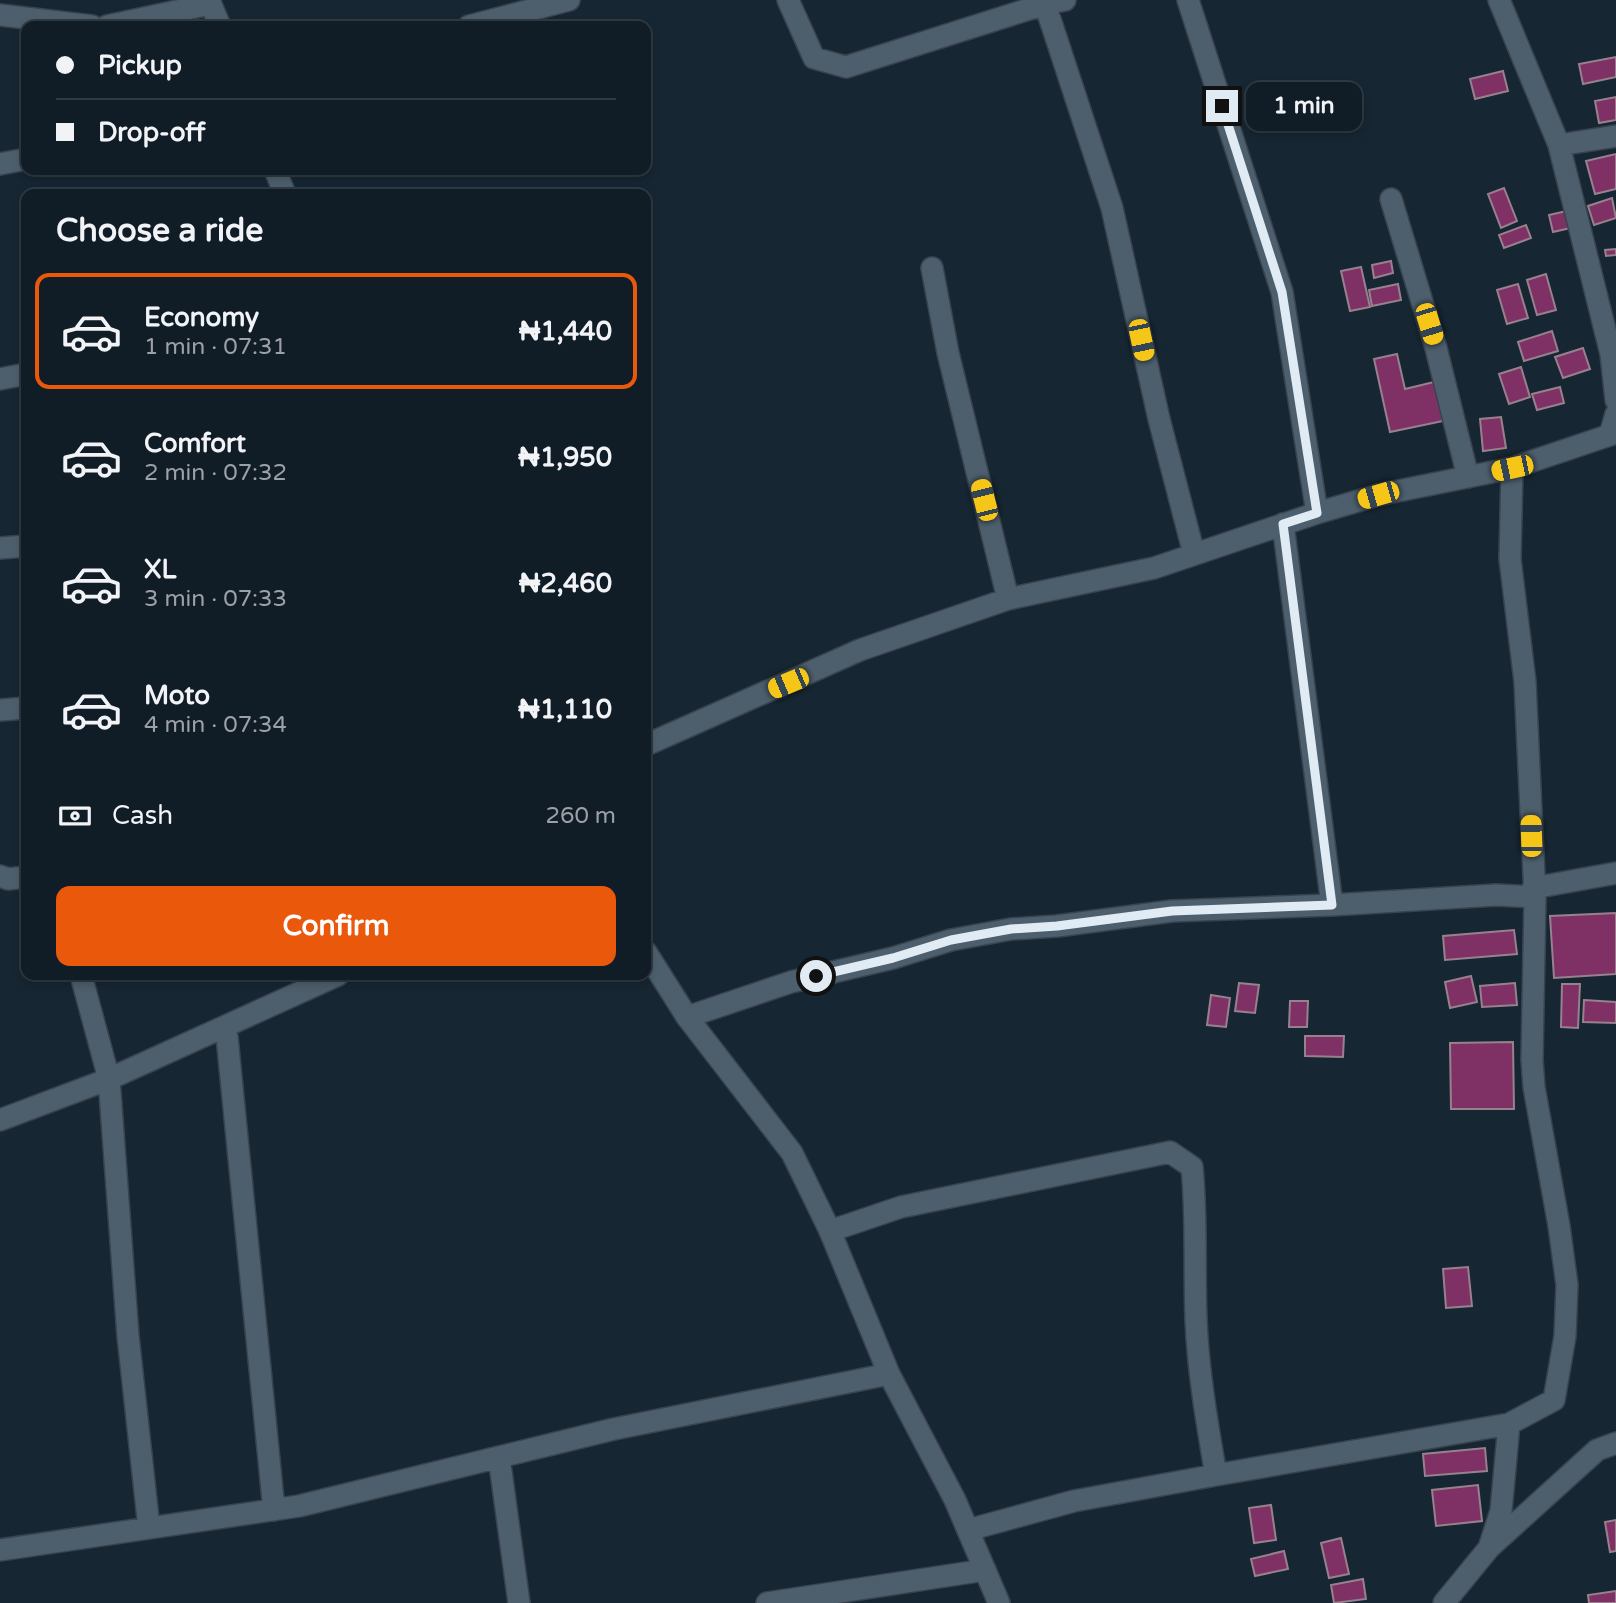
<!DOCTYPE html>
<html lang="en">
<head>
<meta charset="utf-8">
<style>
	:root { --surface:#101c26; --page:#1e2932; --text:#f1f3f6; --muted:#9ca1a7; --line:#303a43; --accent:#ea580c }
	body { margin:0; font-family:"Varela Round",sans-serif; background:var(--page); color:var(--text); height:100vh; display:flex; flex-direction:column; font-size:26px; white-space:nowrap }
	* { box-sizing:border-box; margin:0 }
	p { font-size:23px; color:var(--muted) }
	.icon { flex:none; width:38px; height:38px; fill:none; stroke:currentColor; stroke-width:2; stroke-linecap:round; stroke-linejoin:round }
	.map { position:relative; flex:1; overflow:hidden }
	.drawer { position:absolute; left:21px; top:189px; width:630px; height:791px; display:flex; flex-direction:column; background:var(--surface); border-radius:14px; box-shadow:0 4px 10px #0003,0 0 0 2px var(--line) }
	.drawer>* { flex:none }
	.banner { position:absolute; left:21px; top:21px; width:630px; height:154px; border-radius:14px; box-shadow:0 4px 10px #0003,0 0 0 2px var(--line); display:grid; align-content:center; height:154px; padding:0 35px; background:var(--surface) }
	.end { position:absolute; width:32px; height:32px; margin:-16px; border:9px solid #e1ebf4; background:#111; box-shadow:0 0 0 4px #111 }
	.from { border-radius:50% }
	.bubble { position:absolute; height:49px; border-radius:14px; background:var(--surface); box-shadow:0 4px 10px #0003,0 0 0 2px var(--line); font-size:23px; font-weight:700; line-height:49px; text-align:center }
	.car { position:absolute; width:21px; height:42px; margin:-21px -10px; border-radius:9px; box-shadow:0 0 5px 2px #0007; background:linear-gradient(#f5c518 24%,#345 0 40%,#f5c518 0 76%,#345 0 86%,#f5c518 0) }
	.banner b { display:flex; align-items:center; gap:24px; height:66px; font-size:26px }
	.banner b+b { border-top:2px solid var(--line) }
	.banner i { width:18px; height:18px; background:var(--text) }
	ul { padding:0; list-style:none }
	li { display:flex; align-items:center; gap:21px; height:116px; margin:0 14px 10px; padding:0 21px; border:4px solid transparent; border-radius:14px }
	li div { flex:1 }
	li b { display:block; font-size:26px }
	li em { font-style:normal; font-weight:700 }
	li.active { border-color:var(--accent) }
	li>.icon { width:63px; height:63px; stroke-width:1.5 }
	h2 { padding:0 35px; font-size:32px; line-height:84px }
	.pay { display:flex; align-items:center; gap:18px; height:77px; padding:0 35px; font-size:26px }
	.pay p { margin-inline-start:auto }
	.button { display:flex; gap:14px; margin-top:auto; padding:14px 35px }
	.button a { flex:1; height:80px; border-radius:14px; background:var(--accent); color:#fff; font-size:28px; font-weight:700; line-height:80px; text-align:center }
	.map>svg:first-child { display:block }
	.building { fill:#7f3166; stroke:#96818d; stroke-width:2 }
	.lines { fill:none; stroke-linecap:round; stroke-linejoin:round }
	.street-casing { stroke:#38434e; stroke-width:24 }
	.secondary-casing { stroke:#38434e; stroke-width:24 }
	.street { stroke:#4d5f6d; stroke-width:21 }
	.secondary { stroke:#4d5f6d; stroke-width:21 }
	.route { stroke:#e1ebf4; stroke-width:9 }
</style>
</head>
<body>
<div class="map">
<svg width="1616" height="1603" viewBox="0 0 1616 1603">
	<rect width="100%" height="100%" fill="#162632"/>
	<path class="building" d="M1616,57V77L1583,84L1579,64Z
		M1503,71L1508,91L1475,99L1470,79Z
		M1616,97V120L1599,123L1595,101Z
		M1616,154V189L1595,194L1586,161Z
		M1504,188L1517,221L1501,228L1488,194Z
		M1612,198L1616,218L1594,225L1588,206Z
		M1571,210L1575,227L1553,232L1549,215Z
		M1526,225L1531,238L1504,248L1499,235Z
		M1616,249V255L1606,256L1605,250Z
		M1391,261L1393,273L1374,278L1372,265Z
		M1361,267L1370,307L1350,311L1341,271Z
		M1546,274L1556,310L1537,315L1527,280Z
		M1398,284L1401,300L1372,306L1369,290Z
		M1518,284L1528,318L1507,324L1497,290Z
		M1552,331L1558,351L1524,361L1518,342Z
		M1583,348L1590,369L1563,378L1555,357Z
		M1397,354L1405,389L1434,382L1443,421L1390,432L1374,359Z
		M1521,367L1530,397L1509,404L1499,374Z
		M1560,387L1564,403L1537,410L1532,394Z
		M1501,417L1506,448L1483,451L1480,419Z
		M1616,913V974L1554,978L1550,916Z
		M1514,930L1517,954L1445,960L1443,936Z
		M1471,976L1477,1002L1450,1008L1445,982Z
		M1239,983L1259,985L1255,1013L1235,1011Z
		M1515,983L1517,1005L1482,1007L1480,986Z
		M1562,984H1580L1578,1028L1561,1027Z
		M1211,995L1230,998L1226,1027L1207,1025Z
		M1584,1000L1616,1002V1023L1583,1022Z
		M1290,1001H1308L1307,1027H1289Z
		M1305,1036H1344L1343,1057L1305,1056Z
		M1513,1042L1514,1109H1451L1450,1043Z
		M1468,1267L1472,1306L1446,1308L1443,1269Z
		M1485,1448L1487,1471L1425,1476L1423,1454Z
		M1478,1485L1482,1521L1436,1526L1432,1490Z
		M1271,1505L1276,1540L1254,1543L1249,1508Z
		M1616,1520V1551L1610,1552L1605,1522Z
		M1341,1538L1349,1574L1329,1578L1321,1543Z
		M1284,1551L1288,1569L1255,1576L1251,1559Z
		M1363,1579L1366,1599L1334,1603L1331,1585Z
		M1616,1591V1603H1589L1588,1595Z"/>
	<g class="lines">
		<defs>
			<path id="street" d="M788,0L814,58L846,67L1045,4L1065,0
				M1188,0L1282,292L1317,513
				M1499,0L1559,145L1611,354L1616,400
				M1045,4L1112,208L1159,419L1194,554
				M0,15L92,26
				M107,26L210,4
				M469,26L569,0
				M1559,145L1616,136
				M0,164L26,159
				M1391,199L1436,348L1468,477
				M932,268L948,353L1008,599
				M0,379L26,374
				M1283,524L1332,905
				M0,548L26,546
				M0,710L26,708
				M646,745L860,650L1008,599L1154,568L1317,513L1378,495L1512,468L1610,435L1616,414
				M0,876L8,879L26,877
				M1533,888L1616,873
				M81,975L109,1079L128,1336L149,1528
				M687,1017L791,982L893,958L951,940L1011,929L1057,926L1172,911L1332,905L1496,895L1535,897
				M226,1027L274,1510
				M0,1120L109,1079L338,975
				M830,1231L901,1207L1170,1152L1192,1167C1197,1217 1194,1268 1196,1319C1198,1371 1207,1423 1216,1475L1074,1501L968,1530
				M499,1457L519,1603
				M1216,1475L1509,1424
				M1490,1547L1597,1450L1616,1443
				M0,1550L299,1506L614,1429L889,1374
				M767,1603L985,1570
				M1444,1603L1489,1548L1501,1511L1509,1424L1554,1400L1565,1336L1567,1285L1559,1226L1534,1087L1532,1060L1535,897L1525,682L1510,559L1512,468"/>
			<path id="secondary" d="M209,0L220,26
				M275,170L285,194
				M646,952L687,1017L792,1153L830,1231L889,1374L955,1500L999,1603"/>
		</defs>
		<use href="#street" class="street-casing"/>
		<use href="#secondary" class="secondary-casing"/>
		<use href="#street" class="street"/>
		<use href="#secondary" class="secondary"/>
	</g>
	<g class="lines">
		<path class="route" d="M816,976L893,958L951,940L1011,929L1057,926L1172,911L1332,905L1283,524L1317,513L1282,292L1222,106"/>
	</g>
</svg>
<i class="end from" style="left:816px;top:976px"></i>
<i class="end" style="left:1222px;top:106px"></i>
<div class="bubble" style="left:1246px;top:82px;width:116px">1 min</div>
<i class="car" style="left:1429px;top:324px;rotate:163deg"></i>
<i class="car" style="left:1141px;top:340px;rotate:168deg"></i>
<i class="car" style="left:1512px;top:468px;rotate:258deg"></i>
<i class="car" style="left:1378px;top:495px;rotate:254deg"></i>
<i class="car" style="left:984px;top:500px;rotate:346deg"></i>
<i class="car" style="left:788px;top:683px;rotate:247deg"></i>
<i class="car" style="left:1531px;top:836px;rotate:358deg"></i>
<div class="banner">
<b><i class="from"></i>Pickup</b>
<b><i></i>Drop-off</b>
</div>
<section class="drawer">
<h2>Choose a ride</h2>
<ul>
<li class="active"><svg class="icon" aria-label="car" viewBox="0 0 24 24"><path d="M5 17H2v-5l4-1 3-4h7l3 4 3 1v5h-3M9 17h6M6 11h13"/><circle cx="7" cy="17" r="2"/><circle cx="17" cy="17" r="2"/></svg><div><b>Economy</b><p>1 min · 07:31</p></div><em>₦1,440</em></li>
<li><svg class="icon" aria-label="car" viewBox="0 0 24 24"><path d="M5 17H2v-5l4-1 3-4h7l3 4 3 1v5h-3M9 17h6M6 11h13"/><circle cx="7" cy="17" r="2"/><circle cx="17" cy="17" r="2"/></svg><div><b>Comfort</b><p>2 min · 07:32</p></div><em>₦1,950</em></li>
<li><svg class="icon" aria-label="car" viewBox="0 0 24 24"><path d="M5 17H2v-5l4-1 3-4h7l3 4 3 1v5h-3M9 17h6M6 11h13"/><circle cx="7" cy="17" r="2"/><circle cx="17" cy="17" r="2"/></svg><div><b>XL</b><p>3 min · 07:33</p></div><em>₦2,460</em></li>
<li><svg class="icon" aria-label="car" viewBox="0 0 24 24"><path d="M5 17H2v-5l4-1 3-4h7l3 4 3 1v5h-3M9 17h6M6 11h13"/><circle cx="7" cy="17" r="2"/><circle cx="17" cy="17" r="2"/></svg><div><b>Moto</b><p>4 min · 07:34</p></div><em>₦1,110</em></li>
</ul>
<div class="pay"><svg class="icon" aria-label="cash" viewBox="0 0 24 24"><path d="M3 7h18v10H3z"/><circle cx="12" cy="12" r="2"/></svg>Cash<p>260 m</p></div>
<div class="button"><a>Confirm</a></div>
</section>
</div>
</body>
</html>
